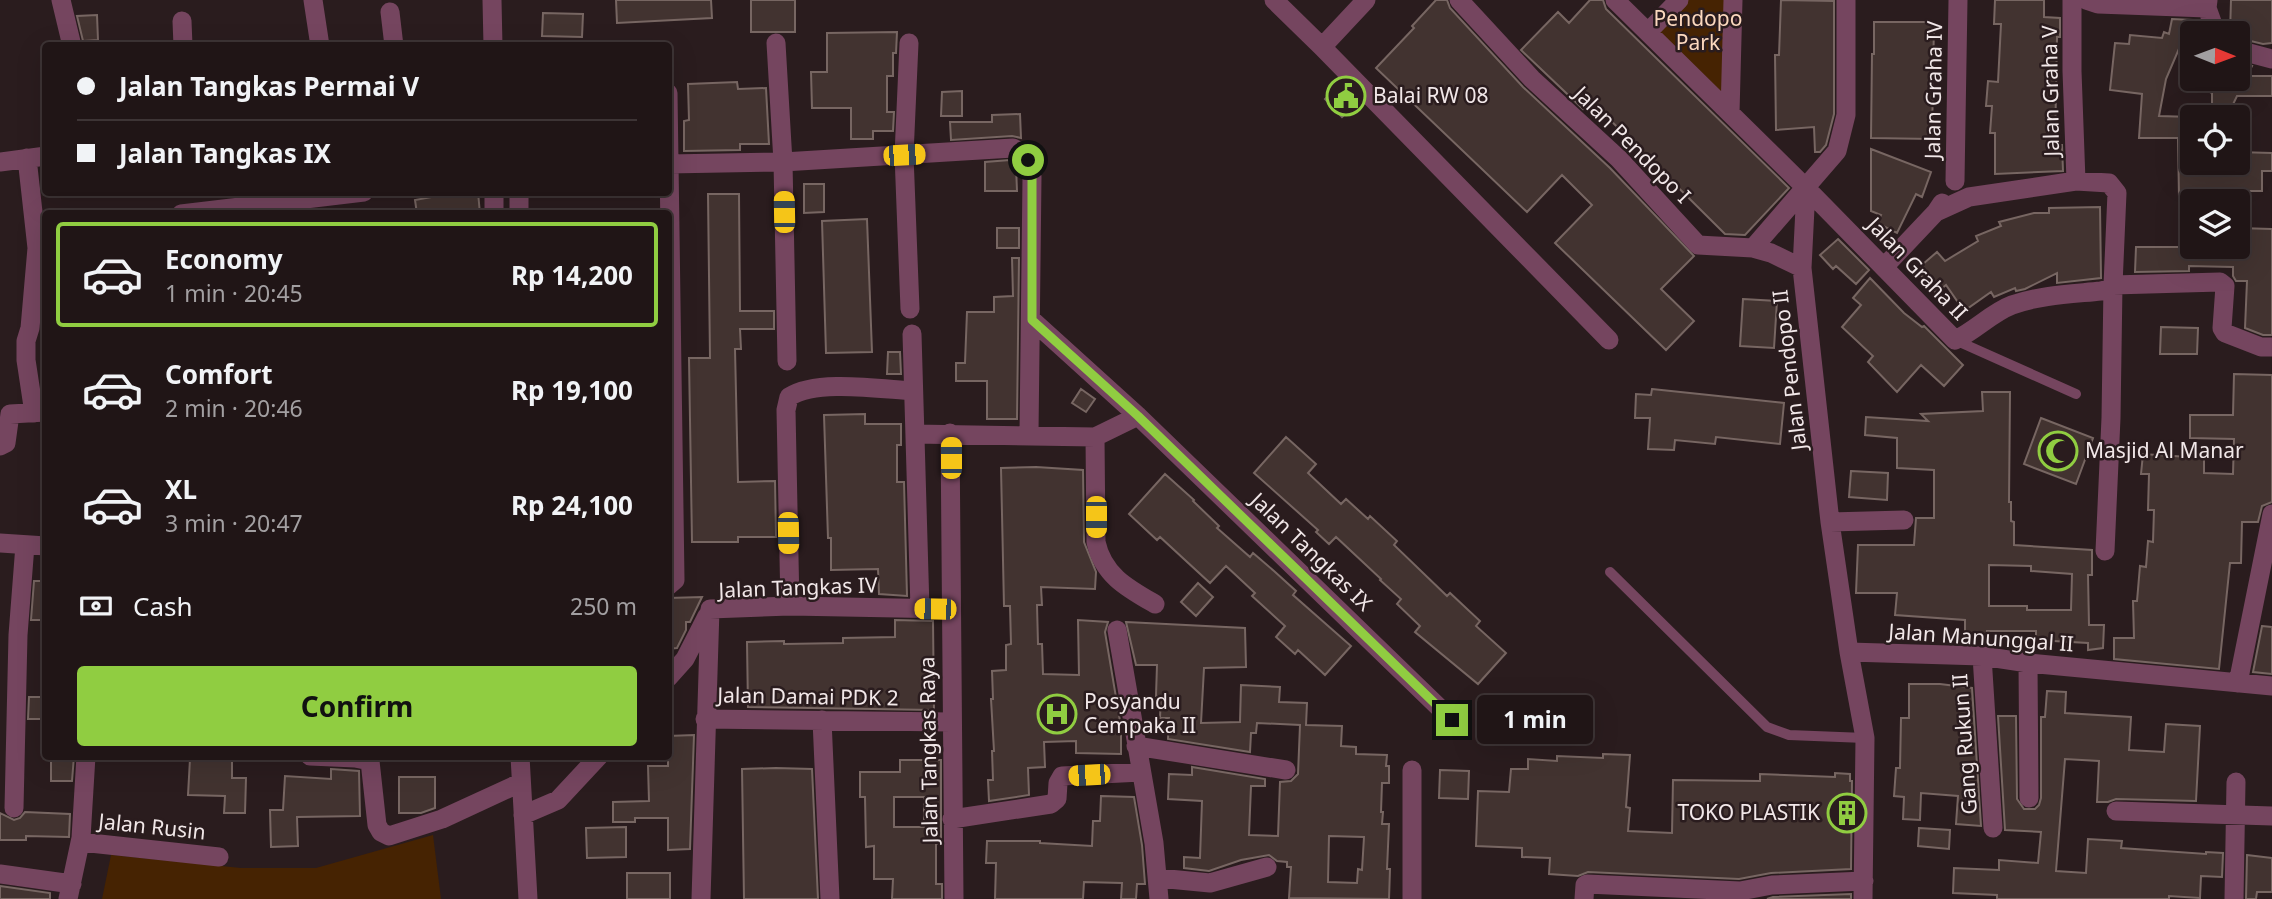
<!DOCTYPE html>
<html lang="en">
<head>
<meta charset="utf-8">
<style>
	:root { --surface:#201516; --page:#281e1f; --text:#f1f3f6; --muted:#a29fa1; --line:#3d3435; --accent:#90cd41 }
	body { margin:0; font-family:"Noto Sans",sans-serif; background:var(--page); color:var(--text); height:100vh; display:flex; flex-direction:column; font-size:26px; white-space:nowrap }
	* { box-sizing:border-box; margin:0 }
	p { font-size:23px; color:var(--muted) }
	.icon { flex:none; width:38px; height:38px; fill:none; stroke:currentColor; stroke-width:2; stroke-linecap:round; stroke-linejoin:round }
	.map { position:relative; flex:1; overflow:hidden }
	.sheet { position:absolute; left:42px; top:210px; width:630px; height:550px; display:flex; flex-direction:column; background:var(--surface); border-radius:7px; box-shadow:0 7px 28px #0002,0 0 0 2px var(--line) }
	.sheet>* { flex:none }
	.top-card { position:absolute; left:42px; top:42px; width:630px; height:154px; border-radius:7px; box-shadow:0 7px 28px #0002,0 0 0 2px var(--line); display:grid; align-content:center; height:154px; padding:0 35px; background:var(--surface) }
	.needle { width:46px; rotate:91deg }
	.buttons { position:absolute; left:2180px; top:21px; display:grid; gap:14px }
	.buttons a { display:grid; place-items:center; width:70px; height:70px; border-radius:7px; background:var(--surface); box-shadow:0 7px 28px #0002,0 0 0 2px var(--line); font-size:35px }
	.end { position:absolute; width:32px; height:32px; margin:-16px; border:9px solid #90cd41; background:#111; box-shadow:0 0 0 4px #111 }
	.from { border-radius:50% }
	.bubble { position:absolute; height:49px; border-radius:7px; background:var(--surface); box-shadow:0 7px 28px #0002,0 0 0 2px var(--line); font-size:23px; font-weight:700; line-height:49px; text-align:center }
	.car { position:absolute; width:21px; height:42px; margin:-21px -10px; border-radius:9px; box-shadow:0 0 5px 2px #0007; background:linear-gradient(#f5c518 24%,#345 0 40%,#f5c518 0 76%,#345 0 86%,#f5c518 0) }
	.top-card b { display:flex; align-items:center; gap:24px; height:66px; font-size:26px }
	.top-card b+b { border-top:2px solid var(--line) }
	.top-card i { width:18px; height:18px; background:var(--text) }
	ul { padding:12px 0 0; list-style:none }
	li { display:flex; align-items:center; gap:21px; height:105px; margin:0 14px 10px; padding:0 21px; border:4px solid transparent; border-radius:7px }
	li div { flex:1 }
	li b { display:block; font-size:26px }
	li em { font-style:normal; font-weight:700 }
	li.current { border-color:var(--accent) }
	li>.icon { width:63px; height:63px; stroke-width:1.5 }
	.pay { display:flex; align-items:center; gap:18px; height:77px; padding:0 35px; font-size:26px }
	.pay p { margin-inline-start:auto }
	.cta { display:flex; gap:14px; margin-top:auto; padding:14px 35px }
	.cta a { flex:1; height:80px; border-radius:7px; background:var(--accent); color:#111; font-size:28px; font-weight:700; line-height:80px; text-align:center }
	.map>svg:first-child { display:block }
	.green { fill:#462302 }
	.building { fill:#423330; stroke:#776662; stroke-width:2; fill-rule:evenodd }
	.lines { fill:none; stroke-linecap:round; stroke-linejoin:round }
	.service { stroke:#75455f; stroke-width:10 }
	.minor { stroke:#75455f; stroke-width:19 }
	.route { stroke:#90cd41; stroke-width:9 }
	.labels { text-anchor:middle; stroke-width:5; stroke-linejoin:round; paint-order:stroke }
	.park-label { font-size:21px; fill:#fcd8be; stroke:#2a1c1e }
	.street-label { font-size:21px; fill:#f1e7e8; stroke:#2a1c1e }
	.poi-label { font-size:21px; fill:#f1e7e8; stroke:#2a1c1e; text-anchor:start }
</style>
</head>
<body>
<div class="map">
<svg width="2272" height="899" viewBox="0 0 2272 899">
	<rect width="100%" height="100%" fill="#2a1c1e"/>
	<path class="green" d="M1684,0H1729L1726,100L1654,31Z
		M433,835L441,899H102L111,855L241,868H316Z"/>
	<path class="building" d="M616,0H711L712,18L617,23Z
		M751,0H795V32H751Z
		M1436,0H1447L1450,8L1523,87L1610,168L1694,256L1661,289L1694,321L1666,350L1555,243L1592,205L1562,175L1527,212L1376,68L1414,28L1412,26Z
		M1590,0H1603L1606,9L1789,188L1745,235L1725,234L1591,101L1583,109L1521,50L1558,12L1569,23Z
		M1781,0L1834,1V114L1826,145L1820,152H1815L1814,127L1776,130L1775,55H1779Z
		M1995,0H2044V17L2060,18V37H2057L2055,145H2062L2063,171L1995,174V133H1990L1992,106H1986L1988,81L1998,82L2001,24H1994Z
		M2231,0H2272V43L2263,44L2238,38V33H2230Z
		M543,13L583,14L582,37L542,36Z
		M97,15L98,40L83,41L77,16Z
		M2172,19L2192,20L2188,38L2184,37L2166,79L2159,116L2193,117V163H2238V152L2272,153V171H2262V191H2247V198L2207,201L2206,188L2193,189V197H2179L2178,138H2139L2142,94L2110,90L2115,43L2129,44L2130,35L2162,38L2164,32L2169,34Z
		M1874,22H1934L1932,139L1871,138L1872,54H1874Z
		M897,32L896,53H893V76H887V112H894L893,131H873V139H851V108H812L811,72H827V33Z
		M2238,63L2252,66L2247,76H2272V96H2237L2227,117H2212V93L2206,90L2211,79H2238Z
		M737,82L738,89L766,88L769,144H740V150L684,151V121L689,120L688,84Z
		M1341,84L1358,102L1342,117L1325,99Z
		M962,91V116H941L942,92Z
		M1020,114L1021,138L1012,136L951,140L950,122H992V115Z
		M1871,149L1931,172L1922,197L1916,194L1897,233L1877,223L1881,215L1871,211Z
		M1010,160L1016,166L1017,191H985V162Z
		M804,184H824V212L804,213Z
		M459,192H478L480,214H417L415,200Z
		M708,194H739L740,311H774V329H740L741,349H735L738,482L775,481L776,537H738V542H692L689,358H710Z
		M2100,207L2101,278L2057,283V273L2025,289L2016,291L2015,288L1994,297L1991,292L1964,311L1946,285L1936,293L1916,270L1937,252L1945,261L1978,241L1976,236L2001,226L1999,222L2034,213H2049V208Z
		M867,219L872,352L826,353L822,221Z
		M997,228H1019V248H997Z
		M2238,228L2272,229V335H2263L2245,328L2247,281H2236L2233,276V267L2189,266V271L2135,272L2136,247H2238Z
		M1838,239L1869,270L1856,284L1836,266L1833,269L1820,255Z
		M1012,258H1019L1017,419H987V381H956V363H965L967,312H994V297L1013,296Z
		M1870,278L1904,313L1922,327L1924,326L1963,365L1944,386L1921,365L1897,392L1868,362L1873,356L1842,327L1861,305L1853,298Z
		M1743,299L1777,301L1774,348L1740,346Z
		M2161,327L2198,328L2197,354H2160Z
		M888,352H900L901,374H887Z
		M2234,374L2272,375V502L2262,506L2258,522H2242L2241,563H2230L2219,669L2114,659V638H2134L2133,601H2137L2140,566L2146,567L2148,541L2153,542L2154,510H2148L2149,474H2141L2143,454L2204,458V473L2233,474L2234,439L2190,438V415H2233Z
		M1081,389L1095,399L1086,412L1072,403Z
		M1652,389L1784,403L1780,444L1716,437L1715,444L1675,440L1674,450L1648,449L1650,418H1635L1636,394L1651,395Z
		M1982,392H2010L2009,502H2011V521L2014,522V545L2092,550V575H2088L2089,625H2104L2103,648L2088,650V643L2036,640V631H1987V635L1965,637V620L1895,615L1897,593H1856L1858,545H1914L1916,518H1934V470L1897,468V438L1865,435L1866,417L1928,421L1921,414L1983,411ZM1989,565L2031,566V571L2072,574L2071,610H2027V606H1989Z
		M865,414V424H901V445H897V482H904L907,596L879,594L878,569L831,570V538H828L824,415Z
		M2041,418L2093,438L2076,484L2024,464Z
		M1286,437L1316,464L1308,473L1341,504L1346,499L1368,519L1370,516L1397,541L1394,545L1447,596L1450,593L1480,621L1476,626L1506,653L1478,684L1415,632L1420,626L1397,604L1401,599L1380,580L1381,579L1336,537L1329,544L1316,532L1318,530L1254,473Z
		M1036,467L1083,470L1084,542L1096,572L1095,589L1041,587L1042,605H1037L1038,644H1042L1043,674L1079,675L1078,620L1108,622L1105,632L1121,727V754L1076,753V741L1044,742L1045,767L1028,768L1029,795L989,801L988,780H993L992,751H994L991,699H993L992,671L1006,670V645L1011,644L1010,606H1004L1001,468Z
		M1851,471L1888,473L1887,500L1849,497Z
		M1165,474L1194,500L1193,501L1219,526L1217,528L1250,557L1253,553L1274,571L1296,591L1293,595L1351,646L1325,675L1298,650L1295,654L1276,637L1285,626L1252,596L1255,593L1226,566L1210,583L1160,537L1157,540L1129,514Z
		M34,581H46V620H31Z
		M1198,583L1213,597L1196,616L1181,602Z
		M702,597L690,622H686V630L677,648L668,649V598Z
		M895,620L933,621L934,710L748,707L747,642L784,641V644L843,643V638L895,637Z
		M1126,622L1245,628L1246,667L1204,668L1201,723L1240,722L1241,685L1280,687L1279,702L1307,703L1306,725L1342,726L1341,746L1356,747V754L1387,755L1386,766H1389V783H1382L1381,812H1383L1382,824H1389L1387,869H1390L1389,899L1289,898L1291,867H1287V862L1277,861L1269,855L1241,860L1209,871L1184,868V857L1200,858L1202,801L1168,799L1169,774L1192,775V767L1265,779V786H1251L1249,835L1278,836L1280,782L1291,781L1298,774L1300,725L1257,723L1256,733H1251L1250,752L1168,739L1169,718H1160L1161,696H1156L1157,665H1136ZM1329,836L1364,837L1362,870L1358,869L1357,883L1328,882Z
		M2262,626L2272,627V674L2253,672Z
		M1909,684H1940L1972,688L1981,826L1956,824L1958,796L1921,793L1920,820L1903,819L1904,797L1894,796L1896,768H1900L1901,718H1909Z
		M2047,691L2066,692L2065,713L2131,717L2129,750L2164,752L2166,724L2200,726L2196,801L2116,799L2108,802H2097L2099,761L2065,759L2056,871L2086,873L2088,839L2122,841L2121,848L2206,854V852L2223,853L2222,877L2201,876L2200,898L2169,896V899H1997V895L1953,893L1954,868L1999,870V860L2038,863L2041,832L2005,830L1998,716H2016L2017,799L2024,809H2035L2039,805L2041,798V717H2045Z
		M29,697H46V719H28Z
		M694,735L690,849L668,850V818H635V822H613V802L649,801L648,766H668V736Z
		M1603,754L1630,755L1626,807L1630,808L1628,831L1672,833L1673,780L1760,781V774L1835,777V773L1850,774V781H1852L1851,869L1771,873L1739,879L1588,872L1578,876L1549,874L1550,858L1522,857V848L1476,846L1478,791L1509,792L1511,769H1528V759L1557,761V756L1603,758Z
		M51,756H74L72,781H51Z
		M190,759H232V778H246L245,813H224L225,796L188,795Z
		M900,760H941V844H936V884H942V899H892L893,879H874V846L866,847L865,797H860V772H900ZM894,797H924V827H894Z
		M776,768L812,769L818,899H744L742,769Z
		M331,769L359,771L360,816L297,817L298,846L271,847L270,810H283L285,776L331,779Z
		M1440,770L1469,771L1468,799L1439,798Z
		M399,777H435V808L421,813H399Z
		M1101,796L1134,797L1142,845L1145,884H1137L1136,899H1121L1122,883L1084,882L1083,899H995L996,863H986L987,841H1040V843L1092,846L1093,821H1100Z
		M25,812L70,814L69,837L26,836V840H0V813L14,820L20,818Z
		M626,827V857L587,858L586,828Z
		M1919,828L1950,830L1949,849L1918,846Z
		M2247,855L2272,858V892H2257L2256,899H2246Z
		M627,873H670V899H627Z
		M0,886L50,893V899H0Z
		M1851,894V899H1767L1773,897Z"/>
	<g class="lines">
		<path class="service" d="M1955,340L2076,394
			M1610,572L1767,727L1789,735L1865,738"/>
		<path class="minor" d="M61,0L72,46
			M313,0L320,46
			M492,0L493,46
			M1274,0L1322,47L1609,340
			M1459,0L1532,79L1619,159L1698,245L1753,248L1771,253L1802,268
			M1615,0L1806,188L1955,340C1975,331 1991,313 2012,305C2040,295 2072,294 2101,291L2109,289L2113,285L2117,193L2109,183L2076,181L1969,197L1936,212
			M2072,0V71L2076,181
			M2086,0L2098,4L2207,8
			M2208,0L2207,8L2216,33
			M390,12L394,46
			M182,21L183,46
			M1649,31L1679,0
			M776,43L783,162L787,361
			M909,43L904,155L910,309
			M1322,47L1366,0
			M2238,50L2272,59
			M668,93L675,580L668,586
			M1730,113L1733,0
			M27,158L37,248L30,328L26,341V360L34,413
			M0,162L46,156
			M668,164L783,162L1013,148C1027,154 1029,163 1032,177L1029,434
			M1955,181L1958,0
			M1806,188L1802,268L1830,522L1849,652
			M494,192V214
			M519,192V214
			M181,214L364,192
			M1753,248L1837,151L1846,115V0
			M1884,267L1936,212L1942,203
			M1032,320L1138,416L1452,720
			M912,334L920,609
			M950,433L954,899
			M915,434L1095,437L1138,416
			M1095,437L1096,542C1103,575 1127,588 1155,604
			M0,446L6,443L10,414L46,412
			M1830,522L1904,520
			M0,543L46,546
			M2105,551L2111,418L2113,285L2220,282L2225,286L2222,328L2225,333L2261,347H2272
			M790,606L786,410L789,397C816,379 880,389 913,391
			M1117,630L1154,843L1159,899
			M1982,656L1993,828
			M2028,663L2029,798
			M668,678L685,659L707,616
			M2238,683L2272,514
			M705,719L951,722
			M822,720L830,899
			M1136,746L1286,770
			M310,756L355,758L370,761L377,825L381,832L389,836L442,819L520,783
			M520,756L528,899
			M1412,770V899
			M14,808L18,635L25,545
			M2116,811L2272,816
			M523,815L558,800L599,756
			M952,819L1051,804L1057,799L1058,783L1062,776L1141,772
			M81,842L219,857
			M0,874L72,884
			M1158,878L1210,883L1267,867
			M68,899L81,838L86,756
			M701,899L710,609L790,606L951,609
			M1584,899L1585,885L1587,884L1740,891L1772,885L1864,881
			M1863,899L1865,738L1849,652L1982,656L2028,663L2272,686
			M2234,899L2236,782"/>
	</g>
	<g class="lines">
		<path class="route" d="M1028,160L1032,177V320L1138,416L1452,720"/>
	</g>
	<defs>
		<symbol id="civic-ring" viewBox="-11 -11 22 22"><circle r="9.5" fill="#2a1c1e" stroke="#90cd41" stroke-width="1.5"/><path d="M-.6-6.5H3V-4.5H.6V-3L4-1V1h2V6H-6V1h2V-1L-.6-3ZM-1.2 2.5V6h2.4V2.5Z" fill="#90cd41"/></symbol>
		<symbol id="mosque-ring" viewBox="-11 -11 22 22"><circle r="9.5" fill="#2a1c1e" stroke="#90cd41" stroke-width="1.5"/><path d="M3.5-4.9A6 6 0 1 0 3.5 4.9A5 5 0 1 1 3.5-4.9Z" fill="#90cd41"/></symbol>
		<symbol id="hospital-ring" viewBox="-11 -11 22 22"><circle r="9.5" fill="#2a1c1e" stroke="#90cd41" stroke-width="1.5"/><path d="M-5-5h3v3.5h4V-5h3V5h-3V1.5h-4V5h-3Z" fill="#90cd41"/></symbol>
		<symbol id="building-ring" viewBox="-11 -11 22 22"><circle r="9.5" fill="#2a1c1e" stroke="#90cd41" stroke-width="1.5"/><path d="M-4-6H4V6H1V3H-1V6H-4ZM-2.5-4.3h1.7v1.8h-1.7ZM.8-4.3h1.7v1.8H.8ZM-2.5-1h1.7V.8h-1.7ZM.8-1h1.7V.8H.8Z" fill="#90cd41"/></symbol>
	</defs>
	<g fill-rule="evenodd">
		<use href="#civic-ring" x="1324" y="74" width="44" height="44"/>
		<use href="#mosque-ring" x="2036" y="429" width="44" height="44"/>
		<use href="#hospital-ring" x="1035" y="692" width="44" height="44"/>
		<use href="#building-ring" x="1825" y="791" width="44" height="44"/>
	</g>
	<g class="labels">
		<g class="park-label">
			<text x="1698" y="26">Pendopo<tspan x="1698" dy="24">Park</tspan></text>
		</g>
		<g class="street-label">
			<text transform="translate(1934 90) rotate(-89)" y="7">Jalan Graha IV</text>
			<text transform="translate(2051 91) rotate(-91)" y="7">Jalan Graha V</text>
			<text transform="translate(1632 145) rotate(45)" y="7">Jalan Pendopo I</text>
			<text transform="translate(1917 269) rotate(46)" y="7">Jalan Graha II</text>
			<text transform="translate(1790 370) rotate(-97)" y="7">Jalan Pendopo II</text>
			<text transform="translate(1311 552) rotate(44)" y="7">Jalan Tangkas IX</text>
			<text transform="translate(798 588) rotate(-2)" y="7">Jalan Tangkas IV</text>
			<text transform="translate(1981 638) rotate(4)" y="7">Jalan Manunggal II</text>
			<text transform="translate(808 697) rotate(1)" y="7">Jalan Damai PDK 2</text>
			<text transform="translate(1965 744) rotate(-94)" y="7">Gang Rukun II</text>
			<text transform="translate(929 750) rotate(-91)" y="7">Jalan Tangkas Raya</text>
			<text transform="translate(152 827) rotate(6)" y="7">Jalan Rusin</text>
		</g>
		<g class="poi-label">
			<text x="1373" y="103">Balai RW 08</text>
			<text x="2085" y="458">Masjid Al Manar</text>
			<text x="1084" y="709">Posyandu<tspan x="1084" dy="24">Cempaka II</tspan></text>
			<text x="1820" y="820" text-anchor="end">TOKO PLASTIK</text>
		</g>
	</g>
</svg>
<div class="buttons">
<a><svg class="needle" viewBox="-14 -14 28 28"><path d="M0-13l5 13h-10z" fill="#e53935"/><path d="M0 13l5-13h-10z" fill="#a29fa1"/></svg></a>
<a><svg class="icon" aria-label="locate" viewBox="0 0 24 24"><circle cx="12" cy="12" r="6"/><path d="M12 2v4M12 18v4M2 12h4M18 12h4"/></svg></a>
<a><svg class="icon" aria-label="layers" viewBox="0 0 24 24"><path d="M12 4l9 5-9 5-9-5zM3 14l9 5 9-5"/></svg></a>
</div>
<i class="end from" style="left:1028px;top:160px"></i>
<i class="end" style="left:1452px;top:720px"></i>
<div class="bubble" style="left:1477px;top:695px;width:116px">1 min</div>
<i class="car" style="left:904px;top:155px;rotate:87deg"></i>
<i class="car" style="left:784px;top:212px;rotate:359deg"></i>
<i class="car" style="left:951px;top:458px;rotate:0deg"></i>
<i class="car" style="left:1096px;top:517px;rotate:180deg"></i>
<i class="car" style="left:788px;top:533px;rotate:179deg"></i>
<i class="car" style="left:935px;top:609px;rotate:271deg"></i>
<i class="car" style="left:1089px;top:775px;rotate:267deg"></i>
<div class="top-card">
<b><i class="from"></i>Jalan Tangkas Permai V</b>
<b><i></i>Jalan Tangkas IX</b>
</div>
<section class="sheet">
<ul>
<li class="current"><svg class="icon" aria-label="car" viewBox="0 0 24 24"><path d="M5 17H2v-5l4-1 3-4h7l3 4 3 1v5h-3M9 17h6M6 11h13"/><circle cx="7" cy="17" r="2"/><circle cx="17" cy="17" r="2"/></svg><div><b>Economy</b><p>1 min · 20:45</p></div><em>Rp 14,200</em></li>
<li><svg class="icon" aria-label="car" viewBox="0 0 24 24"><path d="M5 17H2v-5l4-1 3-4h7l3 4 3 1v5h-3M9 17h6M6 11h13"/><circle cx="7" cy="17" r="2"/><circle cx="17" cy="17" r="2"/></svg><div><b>Comfort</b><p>2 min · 20:46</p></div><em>Rp 19,100</em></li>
<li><svg class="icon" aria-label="car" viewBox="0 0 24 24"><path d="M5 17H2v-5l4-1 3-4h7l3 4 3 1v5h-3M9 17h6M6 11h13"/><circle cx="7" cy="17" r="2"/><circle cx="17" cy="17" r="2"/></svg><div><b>XL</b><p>3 min · 20:47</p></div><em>Rp 24,100</em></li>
</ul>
<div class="pay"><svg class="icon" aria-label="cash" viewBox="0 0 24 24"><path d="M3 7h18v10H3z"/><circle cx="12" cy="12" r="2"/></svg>Cash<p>250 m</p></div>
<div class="cta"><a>Confirm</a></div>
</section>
</div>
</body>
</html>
